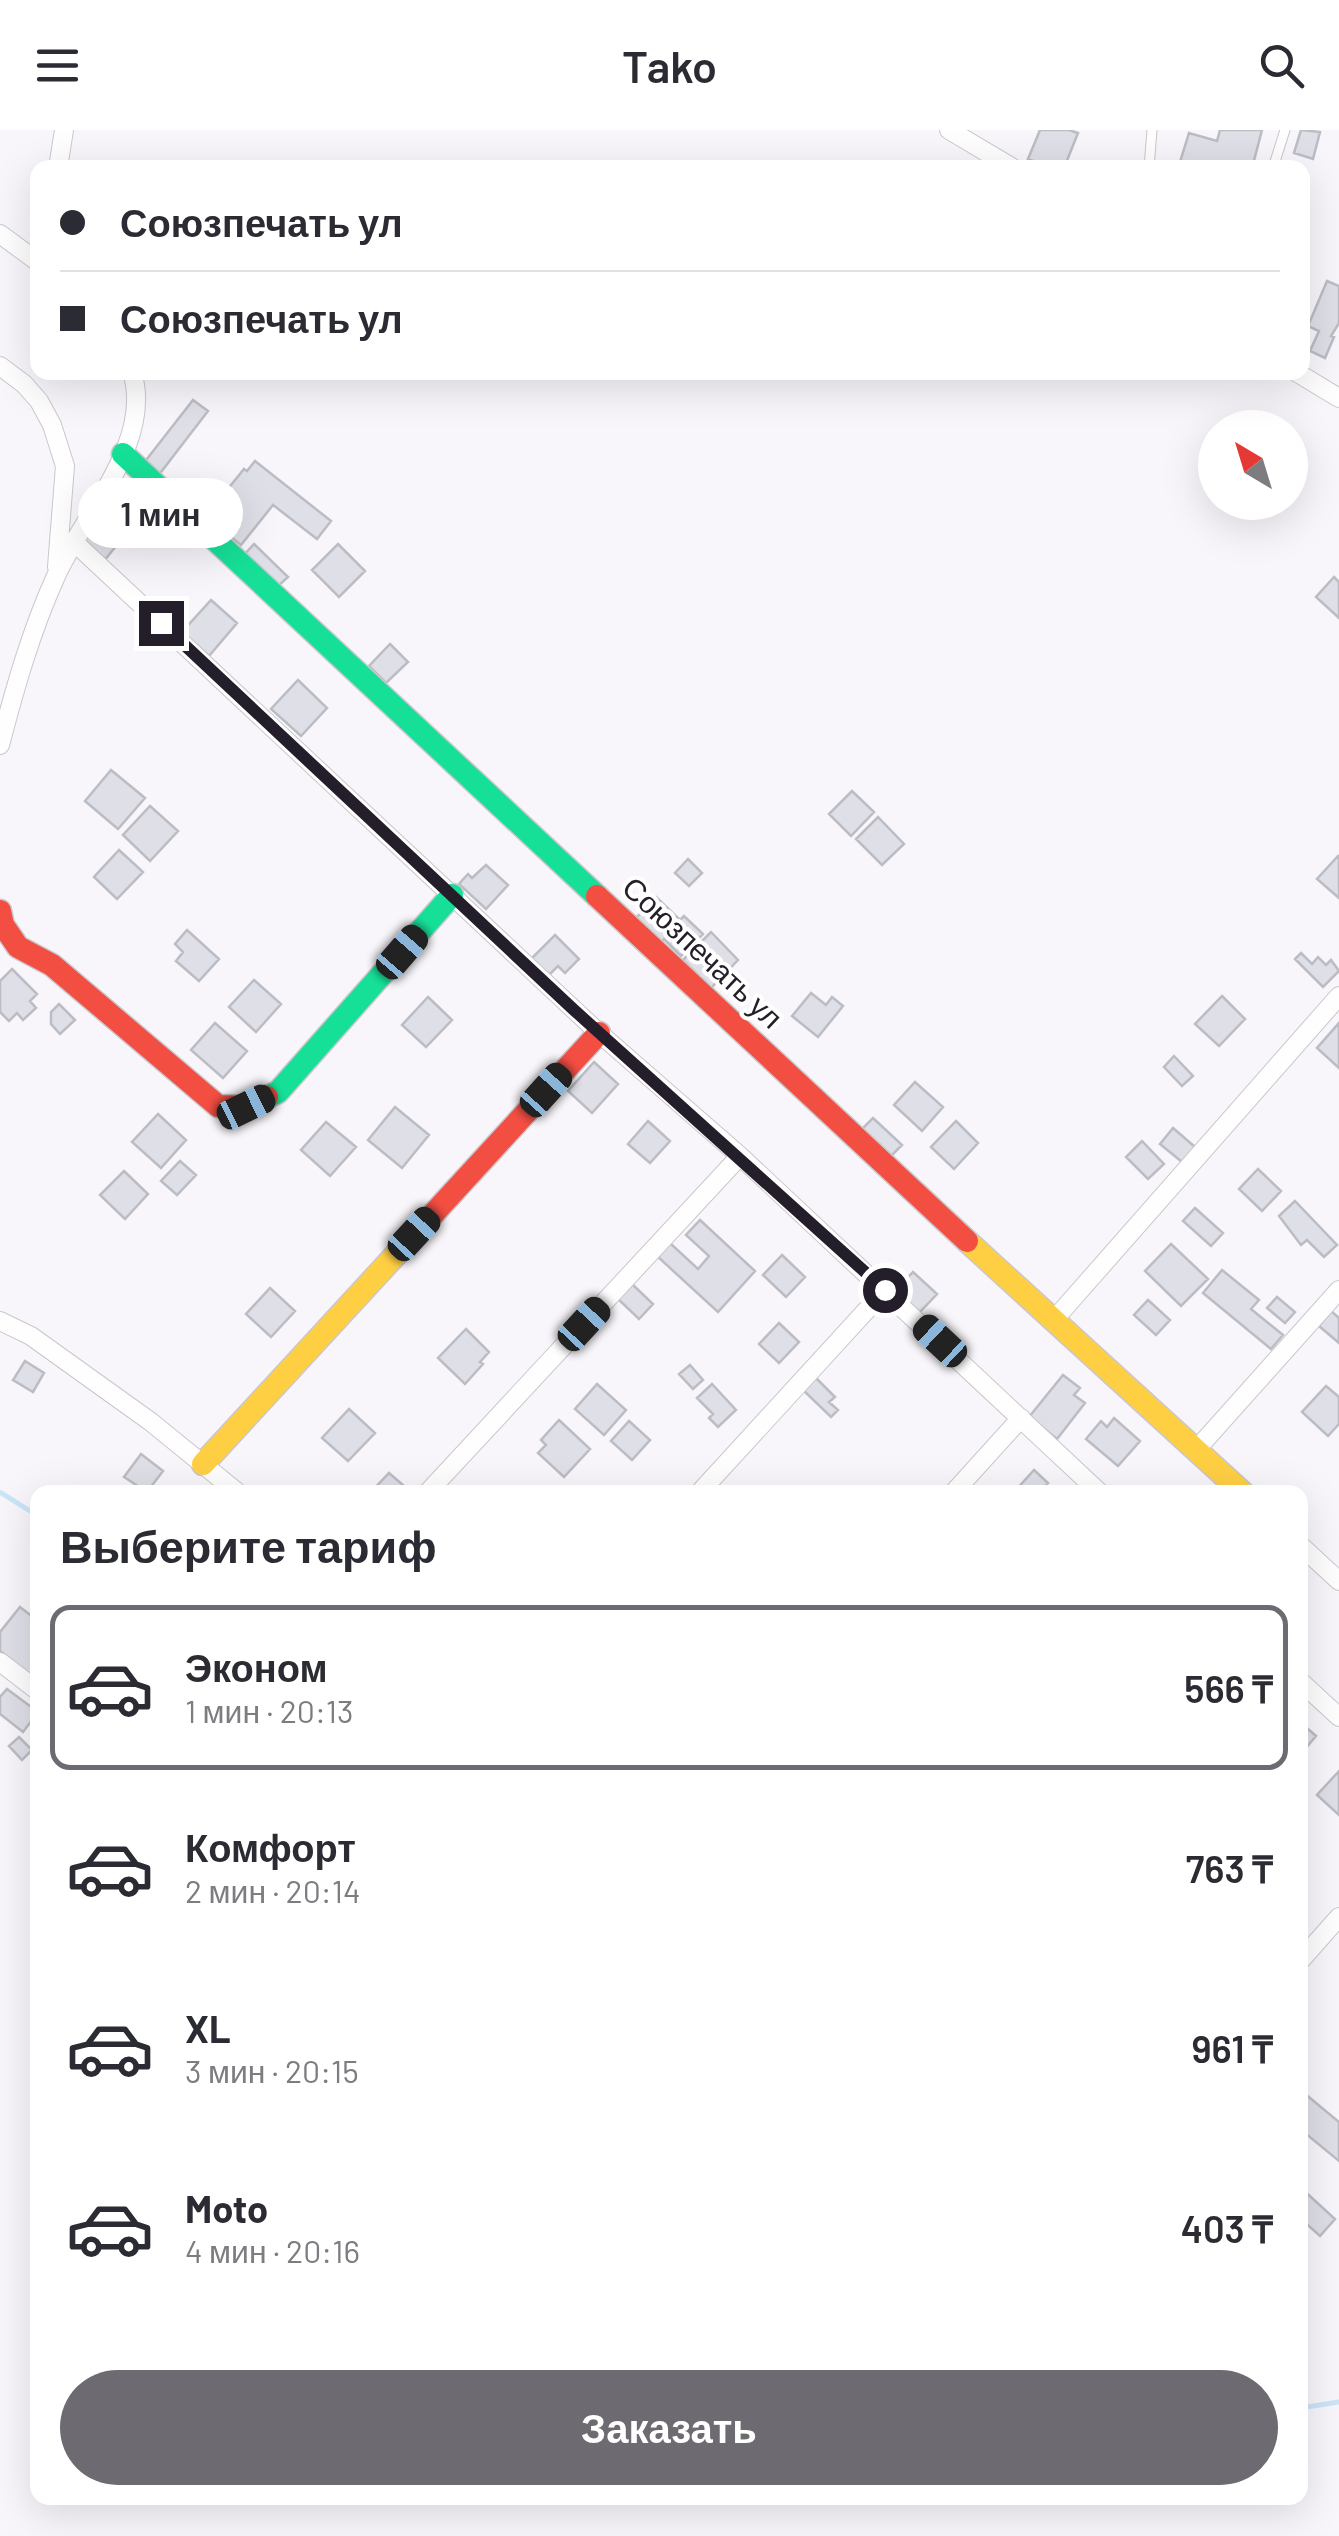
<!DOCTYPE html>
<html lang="ru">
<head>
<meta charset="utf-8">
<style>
	:root { --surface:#fff; --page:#f2f2f3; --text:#2b2b33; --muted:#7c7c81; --line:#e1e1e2; --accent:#6e6a72 }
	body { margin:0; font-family:Barlow,sans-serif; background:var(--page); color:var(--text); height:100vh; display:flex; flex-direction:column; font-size:38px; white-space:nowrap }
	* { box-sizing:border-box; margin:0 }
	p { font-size:32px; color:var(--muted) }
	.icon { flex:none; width:55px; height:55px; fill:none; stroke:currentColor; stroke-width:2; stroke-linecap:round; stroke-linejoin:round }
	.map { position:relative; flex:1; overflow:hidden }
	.drawer { position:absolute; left:30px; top:1355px; width:1278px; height:1020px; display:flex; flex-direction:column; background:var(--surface); border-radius:20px; box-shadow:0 10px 40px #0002 }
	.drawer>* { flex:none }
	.top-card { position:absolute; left:30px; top:30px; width:1280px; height:220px; border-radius:20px; box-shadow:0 10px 40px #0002; display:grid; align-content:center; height:220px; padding:0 30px; background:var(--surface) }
	.needle { width:65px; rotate:322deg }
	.fabs { position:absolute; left:1198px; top:280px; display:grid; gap:20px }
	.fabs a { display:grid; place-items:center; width:110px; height:110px; border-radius:50%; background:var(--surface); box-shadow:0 10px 40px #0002; font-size:50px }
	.end { position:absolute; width:45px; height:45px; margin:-22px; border:12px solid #231e29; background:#fff; box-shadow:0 0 0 5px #fff }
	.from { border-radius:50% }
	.bubble { position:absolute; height:70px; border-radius:35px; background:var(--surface); box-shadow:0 10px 40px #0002; font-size:32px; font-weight:600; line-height:70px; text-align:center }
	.car { position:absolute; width:30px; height:60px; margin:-30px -15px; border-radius:12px; box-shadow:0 0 8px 2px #0007; background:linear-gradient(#222 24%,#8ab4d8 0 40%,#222 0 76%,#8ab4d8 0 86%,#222 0) }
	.top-card b { display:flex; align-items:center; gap:35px; height:95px; font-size:38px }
	.top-card b+b { border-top:2px solid var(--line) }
	.top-card i { width:25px; height:25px; background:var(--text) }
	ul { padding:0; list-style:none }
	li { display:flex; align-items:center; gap:30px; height:165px; margin:0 20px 15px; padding:0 10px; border:5px solid transparent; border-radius:20px }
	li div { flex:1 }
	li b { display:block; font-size:38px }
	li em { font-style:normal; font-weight:600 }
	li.on { border-color:var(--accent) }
	li>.icon { width:90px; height:90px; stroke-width:1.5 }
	h2 { padding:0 30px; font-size:45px; line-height:120px }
	.action { display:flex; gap:20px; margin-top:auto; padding:20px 30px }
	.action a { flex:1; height:115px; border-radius:60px; background:var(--accent); color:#fff; font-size:40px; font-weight:600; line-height:115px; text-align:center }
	header { display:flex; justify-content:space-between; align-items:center; height:130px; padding:0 30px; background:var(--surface); font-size:45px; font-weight:600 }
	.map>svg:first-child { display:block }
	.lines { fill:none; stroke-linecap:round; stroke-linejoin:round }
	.stream { stroke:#cae4f8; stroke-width:5 }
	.building { fill:#dedfe7; stroke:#bcbcc4; stroke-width:2.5 }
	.lane-casing { stroke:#cac7cd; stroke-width:11 }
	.street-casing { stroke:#cac7cd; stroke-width:20 }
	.fast-casing { stroke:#cac7cd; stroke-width:25 }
	.slow-casing { stroke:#cac7cd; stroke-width:25 }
	.jam-casing { stroke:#cac7cd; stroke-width:25 }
	.lane { stroke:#fefefe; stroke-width:9 }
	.street { stroke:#fefefe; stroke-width:18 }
	.fast { stroke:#16e098; stroke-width:22 }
	.slow { stroke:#ffcf43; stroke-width:22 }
	.jam { stroke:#f24e42; stroke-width:22 }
	.route { stroke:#231e29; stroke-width:12 }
	.labels { text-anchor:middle; stroke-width:8; stroke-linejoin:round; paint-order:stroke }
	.street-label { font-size:30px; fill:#231e29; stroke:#fff }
</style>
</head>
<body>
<header><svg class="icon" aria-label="menu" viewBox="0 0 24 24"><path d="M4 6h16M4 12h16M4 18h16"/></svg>Tako<svg class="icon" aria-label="search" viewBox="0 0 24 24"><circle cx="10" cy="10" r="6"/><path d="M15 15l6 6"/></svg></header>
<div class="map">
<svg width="1339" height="2406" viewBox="0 0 1339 2406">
	<rect width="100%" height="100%" fill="#f8f6fa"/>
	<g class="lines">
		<path class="stream" d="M0,1362L38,1386
			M1300,2278L1339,2272"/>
	</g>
	<path class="building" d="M1040,0H1069L1078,3L1064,38H1051L1028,29Z
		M1220,0H1262L1252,38L1220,34L1219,38H1197L1180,32L1189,3L1217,11Z
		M1301,0L1320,2L1313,29L1294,23Z
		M1327,151L1339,156V193L1331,206L1334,207L1325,228L1310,221L1319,201L1308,196Z
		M193,270L208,281L158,346L143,334Z
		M255,331L331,391L317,409L273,375L241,415L220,398L228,388L214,376L244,339L247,341Z
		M131,352L153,370L104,431L82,413Z
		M254,414L288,447L276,458L243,426Z
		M338,414L365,441L339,467L312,440Z
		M1334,447L1339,452V488L1316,467Z
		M211,470L237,493L209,526L182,502Z
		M390,514L408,532L386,553L369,536Z
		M298,550L327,578L301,606L271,579Z
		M111,640L145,668L118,699L85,671Z
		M852,661L874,682L851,706L829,684Z
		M150,676L178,701L150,731L123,705Z
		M878,687L904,714L882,735L856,709Z
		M119,720L143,742L117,769L94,747Z
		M1338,726L1339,727V768L1317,749Z
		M688,729L702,743L689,756L675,743Z
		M486,735L508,755L486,779L459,754L468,744L472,748Z
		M656,767L680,790L684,786L703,804L681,826L664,809L661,813L636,788Z
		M187,800L219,829L199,851L176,831L183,822L175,814Z
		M711,802L738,830L711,858L683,830Z
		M555,805L579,829L565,843L558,836L548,846L531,829Z
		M1301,823L1312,834L1318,827L1326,835L1331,830L1339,841L1323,857L1295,829Z
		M12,839L37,864L30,871L36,878L23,890L17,883L9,891L0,882V851Z
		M254,850L281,874L256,902L229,877Z
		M811,863L826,875L832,867L843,876L818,907L792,886Z
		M1222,866L1245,889L1219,916L1195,894Z
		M428,867L452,890L426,917L402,895Z
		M59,874L75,890L60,904L51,894V882Z
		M215,893L247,921L223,948L191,920Z
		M1339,893V938L1317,918Z
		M1174,926L1193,946L1182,956L1164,937Z
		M594,932L618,954L592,983L568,961Z
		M915,952L943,977L922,1001L894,975Z
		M395,977L429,1005L402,1038L368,1010Z
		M158,984L186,1010L161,1038L132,1012Z
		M873,988L902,1015L889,1028L860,1001Z
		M648,991L670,1011L650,1033L628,1014Z
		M956,991L978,1013L954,1039L931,1017Z
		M326,992L356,1017L330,1046L301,1020Z
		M1173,998L1195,1017L1182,1032L1160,1014Z
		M1142,1011L1164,1034L1148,1049L1126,1027Z
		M180,1031L196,1045L177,1065L161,1051Z
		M1258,1039L1281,1061L1262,1081L1239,1059Z
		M124,1041L148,1064L125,1089L100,1065Z
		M1295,1071L1337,1115L1324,1127L1307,1110L1301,1115L1279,1086Z
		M1195,1078L1223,1103L1211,1116L1183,1091Z
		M700,1090L755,1141L718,1182L658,1127L670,1113L698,1139L709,1126L686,1105Z
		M1171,1114L1208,1149L1181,1176L1145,1141Z
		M782,1125L805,1147L786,1167L763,1145Z
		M1222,1140L1259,1170L1251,1179L1283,1205L1271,1219L1203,1163Z
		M913,1142L937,1164L919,1183L895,1161Z
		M632,1154L653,1174L639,1189L618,1169Z
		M270,1158L295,1181L271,1207L246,1184Z
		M1277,1167L1295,1182L1285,1193L1267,1178Z
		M1148,1170L1170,1190L1156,1205L1134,1185Z
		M1331,1181L1339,1188V1213L1319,1196Z
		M779,1193L799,1212L779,1233L759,1214Z
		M466,1199L489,1222L480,1232L483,1234L465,1254L438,1228Z
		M25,1231L44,1243L33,1262L13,1250Z
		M690,1235L703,1250L693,1259L679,1244Z
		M1063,1245L1080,1258L1074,1265L1085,1273L1057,1309L1029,1287Z
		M815,1247L835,1267L829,1272L838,1280L831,1287L802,1259Z
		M597,1254L626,1280L604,1305L575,1279Z
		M712,1254L736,1280L718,1297L709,1288L713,1284L697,1268Z
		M1326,1256L1339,1267V1294L1328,1306L1302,1282Z
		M349,1279L375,1303L348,1331L322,1308Z
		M1114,1288L1140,1311L1118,1336L1086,1309L1101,1291L1107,1297Z
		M559,1290L590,1319L564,1347L538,1323L546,1315L541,1310Z
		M629,1291L650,1310L632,1330L611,1311Z
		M141,1324L163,1341L147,1362L124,1347Z
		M1034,1340L1048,1353L1042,1359L1046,1362H1014Z
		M389,1343L411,1362H371Z
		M20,1477L38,1491L35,1517L38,1520V1551L0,1521V1502Z
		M7,1559L38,1582L23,1602L0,1584V1567Z
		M1300,1592L1316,1606L1300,1625Z
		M19,1607L32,1620L22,1630L9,1616Z
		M1339,1641V1685L1317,1665Z
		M1304,1963L1339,1992V2031L1300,1999V1967Z
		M1300,2057L1335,2089L1320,2106L1300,2088Z"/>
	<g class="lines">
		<defs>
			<path id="lane" d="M1149,38L1152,0
				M1273,38L1285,0"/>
			<path id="street" d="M949,0L1013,38
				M58,38L64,0
				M0,104L38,132
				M0,236L24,254L39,271L52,295L65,336L57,437
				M1296,242L1339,268
				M74,412L599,903L740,1026L1099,1362
				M0,615C15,558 31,501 56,446C83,385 154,312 132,242
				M0,1191L31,1206L151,1292L237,1362
				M1053,1191L1339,866
				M1196,1320L1339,1160
				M428,1362L740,1026
				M700,1362L885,1160
				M954,1362L1021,1288
				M1300,1415L1339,1451
				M0,1532L38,1561
				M1300,1551L1339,1587
				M1300,1831L1339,1787"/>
			<path id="fast" d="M123,324L597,766
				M267,967L278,962L452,765"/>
			<path id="slow" d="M967,1111L1242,1362
				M203,1334L414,1105"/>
			<path id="jam" d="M597,766L967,1111
				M0,781L3,795L18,817L52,835L218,976L246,977L267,967
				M414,1105L599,903"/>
		</defs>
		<use href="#lane" class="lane-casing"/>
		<use href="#street" class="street-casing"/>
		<use href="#fast" class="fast-casing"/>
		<use href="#slow" class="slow-casing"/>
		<use href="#jam" class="jam-casing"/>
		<use href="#lane" class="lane"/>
		<use href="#street" class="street"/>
		<use href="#fast" class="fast"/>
		<use href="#slow" class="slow"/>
		<use href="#jam" class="jam"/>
	</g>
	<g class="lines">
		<path class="route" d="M161,493L574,880L885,1160"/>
	</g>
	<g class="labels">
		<g class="street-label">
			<text transform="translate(702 823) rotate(43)" y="10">Союзпечать ул</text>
		</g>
	</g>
</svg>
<div class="fabs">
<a><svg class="needle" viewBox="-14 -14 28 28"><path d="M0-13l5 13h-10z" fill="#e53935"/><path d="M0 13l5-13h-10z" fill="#7c7c81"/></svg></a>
</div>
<i class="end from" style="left:885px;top:1160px"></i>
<i class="end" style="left:161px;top:493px"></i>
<div class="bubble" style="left:78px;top:348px;width:165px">1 мин</div>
<i class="car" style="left:402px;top:822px;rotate:41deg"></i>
<i class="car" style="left:546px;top:960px;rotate:42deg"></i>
<i class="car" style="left:246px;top:977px;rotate:64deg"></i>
<i class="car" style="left:414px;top:1104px;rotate:43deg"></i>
<i class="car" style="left:584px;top:1194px;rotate:43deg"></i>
<i class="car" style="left:940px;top:1211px;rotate:313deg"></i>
<div class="top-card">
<b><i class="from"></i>Союзпечать ул</b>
<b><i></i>Союзпечать ул</b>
</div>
<section class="drawer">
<h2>Выберите тариф</h2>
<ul>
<li class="on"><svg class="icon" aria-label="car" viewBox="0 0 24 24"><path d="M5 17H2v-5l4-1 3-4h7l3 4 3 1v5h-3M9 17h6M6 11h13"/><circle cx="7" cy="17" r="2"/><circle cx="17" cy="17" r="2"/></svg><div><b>Эконом</b><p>1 мин · 20:13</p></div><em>566 ₸</em></li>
<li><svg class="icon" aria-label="car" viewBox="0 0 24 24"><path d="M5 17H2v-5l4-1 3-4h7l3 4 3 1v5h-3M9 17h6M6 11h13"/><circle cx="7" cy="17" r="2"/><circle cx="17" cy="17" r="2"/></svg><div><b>Комфорт</b><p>2 мин · 20:14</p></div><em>763 ₸</em></li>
<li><svg class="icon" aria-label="car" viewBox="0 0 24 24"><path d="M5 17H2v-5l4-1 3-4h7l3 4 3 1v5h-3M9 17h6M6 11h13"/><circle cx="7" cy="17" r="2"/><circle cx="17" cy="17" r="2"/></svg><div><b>XL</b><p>3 мин · 20:15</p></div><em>961 ₸</em></li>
<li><svg class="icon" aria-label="car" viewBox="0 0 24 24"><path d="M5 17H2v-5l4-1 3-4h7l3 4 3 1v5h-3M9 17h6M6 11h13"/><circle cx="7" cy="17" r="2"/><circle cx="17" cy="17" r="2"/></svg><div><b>Moto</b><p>4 мин · 20:16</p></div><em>403 ₸</em></li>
</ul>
<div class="action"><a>Заказать</a></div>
</section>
</div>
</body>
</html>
